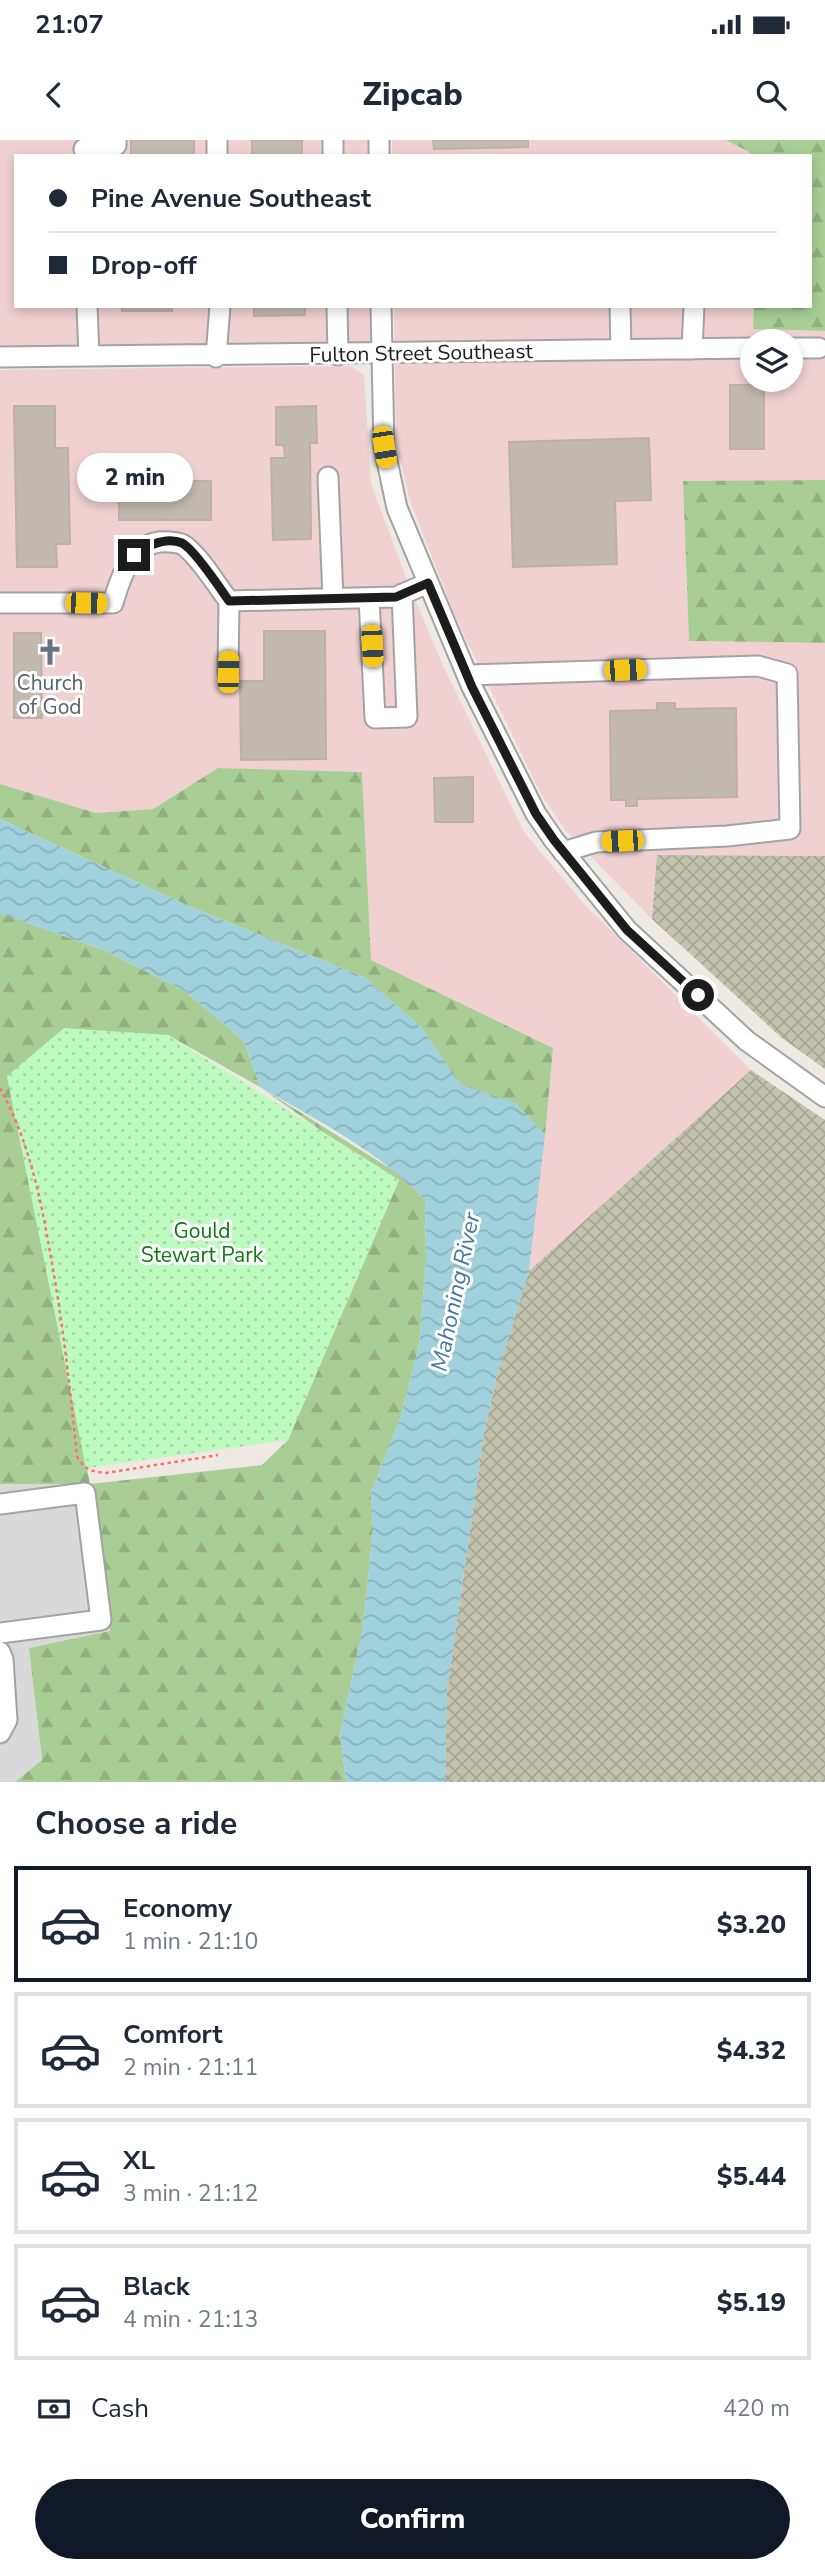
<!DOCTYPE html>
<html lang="en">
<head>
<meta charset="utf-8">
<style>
	:root { --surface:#fff; --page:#f6f6f7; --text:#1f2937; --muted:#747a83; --line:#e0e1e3; --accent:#111827 }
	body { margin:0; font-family:"Nunito Sans",sans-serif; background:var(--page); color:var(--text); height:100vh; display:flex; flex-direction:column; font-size:26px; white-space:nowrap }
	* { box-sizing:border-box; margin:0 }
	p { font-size:23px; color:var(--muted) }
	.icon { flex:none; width:38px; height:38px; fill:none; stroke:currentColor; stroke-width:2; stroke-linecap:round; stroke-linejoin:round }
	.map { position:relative; height:1642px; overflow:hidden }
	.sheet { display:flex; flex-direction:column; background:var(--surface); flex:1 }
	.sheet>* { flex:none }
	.guide { position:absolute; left:14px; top:14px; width:798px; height:154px; border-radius:0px; box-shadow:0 4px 10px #0003; display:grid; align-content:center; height:154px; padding:0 35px; background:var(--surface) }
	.buttons { position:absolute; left:740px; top:189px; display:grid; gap:14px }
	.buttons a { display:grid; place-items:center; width:63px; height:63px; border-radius:50%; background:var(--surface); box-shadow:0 4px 10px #0003; font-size:35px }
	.end { position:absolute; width:32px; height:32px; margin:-16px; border:9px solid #1c1c1c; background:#fff; box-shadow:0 0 0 4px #fff }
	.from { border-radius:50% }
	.bubble { position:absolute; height:49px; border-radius:24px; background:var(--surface); box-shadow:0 4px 10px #0003; font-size:23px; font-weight:800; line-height:49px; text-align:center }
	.car { position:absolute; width:21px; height:42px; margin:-21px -10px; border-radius:9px; box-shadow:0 0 5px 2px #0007; background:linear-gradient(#f5c518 24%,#345 0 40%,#f5c518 0 76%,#345 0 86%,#f5c518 0) }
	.guide b { display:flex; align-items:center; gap:24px; height:66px; font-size:26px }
	.guide b+b { border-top:2px solid var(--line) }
	.guide i { width:18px; height:18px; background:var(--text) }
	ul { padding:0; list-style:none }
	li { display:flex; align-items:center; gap:21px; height:116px; margin:0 14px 10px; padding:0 21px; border:4px solid var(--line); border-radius:0px }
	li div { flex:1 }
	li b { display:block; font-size:26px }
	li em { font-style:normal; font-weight:800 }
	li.current { border-color:var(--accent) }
	li>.icon { width:63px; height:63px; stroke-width:1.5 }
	h2 { padding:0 35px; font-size:32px; line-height:84px }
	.pay { display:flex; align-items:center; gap:18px; height:77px; padding:0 35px; font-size:26px }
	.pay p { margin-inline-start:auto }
	.action { display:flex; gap:14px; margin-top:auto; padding:14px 35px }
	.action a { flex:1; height:80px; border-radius:42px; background:var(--accent); color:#fff; font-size:28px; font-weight:800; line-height:80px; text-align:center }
	.status { display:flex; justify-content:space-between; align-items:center; height:49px; padding:0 35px; background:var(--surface); direction:ltr }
	.status svg { height:19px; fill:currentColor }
	header { display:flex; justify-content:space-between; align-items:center; height:91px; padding:0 35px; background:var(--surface); font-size:32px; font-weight:800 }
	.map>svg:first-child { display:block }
	.residential { fill:#dad9d9 }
	.commercial { fill:#f0d0d0; fill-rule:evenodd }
	.construction { fill:url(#construction-cross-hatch) }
	.forest { fill:url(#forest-firs); fill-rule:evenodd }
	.park { fill:url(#park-dots) }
	.water { fill:url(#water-waves) }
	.building { fill:#c2b9b1; stroke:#c0afa4; stroke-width:2 }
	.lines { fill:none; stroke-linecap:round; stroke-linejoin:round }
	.minor-casing { stroke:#a3a3a3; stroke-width:23 }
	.path { stroke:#fc7065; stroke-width:2.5; stroke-dasharray:3.5 3.5; stroke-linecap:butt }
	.minor { stroke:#fff; stroke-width:19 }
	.route { stroke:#1c1c1c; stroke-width:9 }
	.labels { text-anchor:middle; stroke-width:6; stroke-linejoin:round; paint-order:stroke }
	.street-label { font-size:21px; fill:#1c1c1c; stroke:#fff }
	.worship-label { font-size:21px; fill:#5b616d; stroke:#fff }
	.park-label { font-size:21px; fill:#097b0f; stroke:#fff }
	.water-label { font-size:23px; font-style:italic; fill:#4578a5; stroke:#fff }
</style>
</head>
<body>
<div class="status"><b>21:07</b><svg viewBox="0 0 49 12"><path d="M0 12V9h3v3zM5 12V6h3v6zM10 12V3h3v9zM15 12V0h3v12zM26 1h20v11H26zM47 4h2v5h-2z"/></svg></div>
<header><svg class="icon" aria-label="back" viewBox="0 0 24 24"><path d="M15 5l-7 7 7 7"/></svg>Zipcab<svg class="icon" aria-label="search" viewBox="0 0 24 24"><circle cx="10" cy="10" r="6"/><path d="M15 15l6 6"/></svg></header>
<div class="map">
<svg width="825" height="1642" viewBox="0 0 825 1642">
	<defs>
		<pattern id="construction-cross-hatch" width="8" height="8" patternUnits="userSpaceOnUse" patternTransform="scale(1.75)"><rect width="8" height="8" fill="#c2c2ad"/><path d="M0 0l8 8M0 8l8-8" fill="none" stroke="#a6a694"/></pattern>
		<pattern id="forest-firs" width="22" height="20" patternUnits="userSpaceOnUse" patternTransform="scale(1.75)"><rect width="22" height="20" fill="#a8ce95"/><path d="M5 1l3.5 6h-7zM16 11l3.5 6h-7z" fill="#90b080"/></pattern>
		<pattern id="park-dots" width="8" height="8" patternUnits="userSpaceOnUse" patternTransform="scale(1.75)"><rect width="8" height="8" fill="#bdfac0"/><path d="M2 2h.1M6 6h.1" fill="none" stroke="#a2d6a4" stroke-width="1.8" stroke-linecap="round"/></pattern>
		<pattern id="water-waves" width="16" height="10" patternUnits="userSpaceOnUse" patternTransform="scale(1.75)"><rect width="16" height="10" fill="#a1d1dd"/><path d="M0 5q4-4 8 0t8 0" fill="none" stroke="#8ab3bd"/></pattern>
	</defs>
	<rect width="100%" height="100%" fill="#eee9e2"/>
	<path class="residential" d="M0,1344H90L110,1492L29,1508L42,1621L15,1642H0Z"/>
	<path class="commercial" d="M0,0H379V16H16V166H381V213L0,217Z
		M392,0H726L749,12V16H392Z
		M394,166H754L753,189L825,191V340L683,342L689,501L825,503V716L657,715L652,779L565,690L540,652L455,476L410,360L396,304ZM752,201H791V240H752Z
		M351,226L364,235L371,344L407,440L443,526L524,692L584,764L751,930L529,1131L553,908L371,820L362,632L218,628L153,669L96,673L0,644V230Z"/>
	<path class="construction" d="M657,715L825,716V929L782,898L652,779Z
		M751,930L825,980V1642H445L447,1551L484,1293L497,1235L529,1131Z"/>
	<path class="forest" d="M726,0H825V191L753,189L754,166H810V16H749V12Z
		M825,340V503L689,501L683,341Z
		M218,628L362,632L371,820L553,908L545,995L519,967L461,946L422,888L364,837L191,767L0,679V644L96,673L153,669Z
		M0,773L106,811L186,852L244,901L260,947L402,1036L425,1060L426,1123L419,1205L402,1273L371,1353L373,1389L363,1488L340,1593L346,1642H15L42,1620L29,1508L110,1491L90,1344H0ZM168,895L260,947L323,992L399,1040L288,1300L262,1325L90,1344L7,936Z"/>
	<path class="park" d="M64,888L168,895L399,1040L288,1300L86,1328L7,936Z"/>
	<path class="water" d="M0,679L191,767L364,837L422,888L461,945L516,963L545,995L529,1131L497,1235L484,1293L447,1551L445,1642H346L340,1593L363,1488L373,1389L371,1353L402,1273L419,1205L426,1123L425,1060C379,1011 318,981 260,947L244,901L186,852L106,811L0,773Z"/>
	<path class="building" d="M131,0H194V16H131Z
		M252,0H302V16H252Z
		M433,0H528V7L434,9Z
		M121,166H172V171H122Z
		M254,166H305V175L254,176Z
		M730,245H764V309H730Z
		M14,266H55V308H68L70,404H56L57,427H17Z
		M316,266L317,303H310L311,399L273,400L271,318H285L284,305H276V267Z
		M649,298L651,360L615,361L617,424L513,427L509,302Z
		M119,341H211V380H119Z
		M264,491H325L326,619L241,620L240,541H264Z
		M14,493H41L42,578H14Z
		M657,563H675V569L736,568L737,657L637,659V666H626V660H611L610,571L657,570Z
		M473,637V682H435L434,638Z"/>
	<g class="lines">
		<defs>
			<path id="minor" d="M217,0V16
				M333,0V16
				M379,0V16
				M84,9H111L116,5V0
				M87,166L89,216
				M337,166L338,215
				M381,166L384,307L397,368L472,547L536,674L554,700L627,790L747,901L825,957
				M620,166L621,210
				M791,208H819
				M692,209L694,166
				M0,217L752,208
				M216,217L220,166
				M328,337L333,458
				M369,458L375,578L407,577L402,454
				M0,463H113C121,435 133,398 170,402C175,403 180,402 185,406C202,420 215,443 229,461L396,457L428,443
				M228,532L229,461
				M467,535L758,526L787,534L790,689L727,696L596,702L563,712
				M0,1364L85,1353L101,1480L0,1493
				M0,1512L3,1519L7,1580L0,1593"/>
		</defs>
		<use href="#minor" class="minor-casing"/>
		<path class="path" d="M0,948C29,1001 41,1059 51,1118C63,1183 70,1249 77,1316C83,1329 92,1332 106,1333L218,1315"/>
		<use href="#minor" class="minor"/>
	</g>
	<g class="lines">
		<path class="route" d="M134,415C147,406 165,396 182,403C194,409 220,448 229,461L396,457L428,443L472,547L536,674L554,700L627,790L698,855"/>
	</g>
	<defs>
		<symbol id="church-bare" viewBox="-9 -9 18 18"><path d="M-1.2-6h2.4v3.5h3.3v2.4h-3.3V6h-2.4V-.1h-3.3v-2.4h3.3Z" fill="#6b7280" stroke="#fff" stroke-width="2.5" paint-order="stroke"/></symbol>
	</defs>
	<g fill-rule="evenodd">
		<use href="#church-bare" x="31" y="493" width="38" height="38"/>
	</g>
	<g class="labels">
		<g class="street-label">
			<text transform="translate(421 213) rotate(-1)" y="7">Fulton Street Southeast</text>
		</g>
		<g class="worship-label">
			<text x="50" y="550">Church<tspan x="50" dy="24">of God</tspan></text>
		</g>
		<g class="park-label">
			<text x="202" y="1098">Gould<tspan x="202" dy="24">Stewart Park</tspan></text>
		</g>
		<g class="water-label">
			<text transform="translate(455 1152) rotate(-78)" y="8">Mahoning River</text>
		</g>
	</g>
</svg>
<div class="buttons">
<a><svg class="icon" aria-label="layers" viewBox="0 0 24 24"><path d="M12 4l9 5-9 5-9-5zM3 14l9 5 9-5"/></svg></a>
</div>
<i class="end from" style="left:698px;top:855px"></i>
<i class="end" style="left:134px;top:415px"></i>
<div class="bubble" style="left:77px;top:313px;width:116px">2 min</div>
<i class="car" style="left:384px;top:307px;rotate:171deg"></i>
<i class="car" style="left:86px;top:463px;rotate:91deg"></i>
<i class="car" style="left:372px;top:506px;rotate:177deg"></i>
<i class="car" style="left:625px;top:530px;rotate:88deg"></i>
<i class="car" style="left:228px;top:532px;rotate:1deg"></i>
<i class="car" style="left:622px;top:701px;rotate:268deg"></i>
<div class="guide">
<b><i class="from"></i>Pine Avenue Southeast</b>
<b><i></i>Drop-off</b>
</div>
</div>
<section class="sheet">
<h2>Choose a ride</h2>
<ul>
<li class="current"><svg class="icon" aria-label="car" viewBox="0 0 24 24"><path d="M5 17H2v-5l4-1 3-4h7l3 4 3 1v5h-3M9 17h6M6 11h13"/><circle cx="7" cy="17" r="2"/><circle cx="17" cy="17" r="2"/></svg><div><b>Economy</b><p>1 min · 21:10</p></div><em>$3.20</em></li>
<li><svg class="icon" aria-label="car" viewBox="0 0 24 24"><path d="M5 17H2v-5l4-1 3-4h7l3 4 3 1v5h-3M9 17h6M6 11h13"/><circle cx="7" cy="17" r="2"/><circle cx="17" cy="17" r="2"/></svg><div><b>Comfort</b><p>2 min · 21:11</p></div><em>$4.32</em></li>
<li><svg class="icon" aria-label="car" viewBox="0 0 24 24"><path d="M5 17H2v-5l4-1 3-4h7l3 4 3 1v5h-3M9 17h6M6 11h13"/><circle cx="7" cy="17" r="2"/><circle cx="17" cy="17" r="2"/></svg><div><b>XL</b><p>3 min · 21:12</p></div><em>$5.44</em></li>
<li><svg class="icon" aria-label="car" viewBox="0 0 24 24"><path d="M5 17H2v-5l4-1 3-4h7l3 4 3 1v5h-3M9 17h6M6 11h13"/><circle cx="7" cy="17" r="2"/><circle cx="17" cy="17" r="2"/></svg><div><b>Black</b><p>4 min · 21:13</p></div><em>$5.19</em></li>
</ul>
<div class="pay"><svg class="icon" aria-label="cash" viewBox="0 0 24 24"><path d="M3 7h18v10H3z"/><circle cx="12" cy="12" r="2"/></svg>Cash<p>420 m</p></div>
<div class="action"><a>Confirm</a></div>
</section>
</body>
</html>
